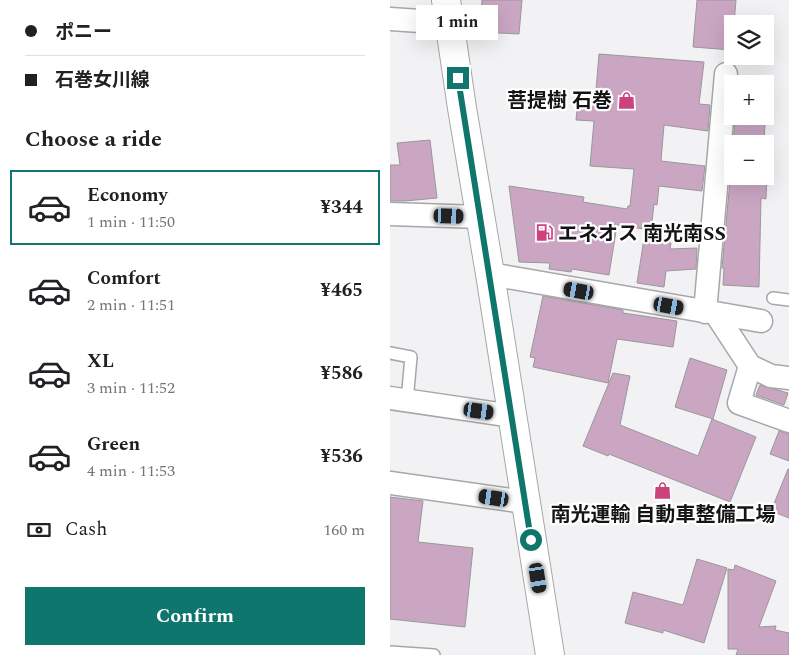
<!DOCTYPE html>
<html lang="en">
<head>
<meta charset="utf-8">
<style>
	:root { --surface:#fff; --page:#f6f6f6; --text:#202124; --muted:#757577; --line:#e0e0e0; --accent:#0f766e }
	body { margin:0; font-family:Spectral,"Noto Sans JP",serif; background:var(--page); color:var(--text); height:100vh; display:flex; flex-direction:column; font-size:19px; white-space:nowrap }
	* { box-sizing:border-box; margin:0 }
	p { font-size:16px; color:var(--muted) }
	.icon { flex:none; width:28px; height:28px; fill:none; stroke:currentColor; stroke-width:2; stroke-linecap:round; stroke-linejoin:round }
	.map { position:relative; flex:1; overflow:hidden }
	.drawer { display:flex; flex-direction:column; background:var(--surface); width:390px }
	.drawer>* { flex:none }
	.guide { display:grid; align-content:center; height:110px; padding:0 25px; background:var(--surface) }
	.buttons { position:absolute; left:334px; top:15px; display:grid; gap:10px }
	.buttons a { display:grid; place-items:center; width:50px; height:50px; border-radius:0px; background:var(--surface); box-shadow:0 5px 20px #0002; font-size:25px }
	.end { position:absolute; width:22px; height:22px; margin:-11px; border:6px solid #0f766e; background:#fff; box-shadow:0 0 0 2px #fff }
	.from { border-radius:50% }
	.bubble { position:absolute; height:35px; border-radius:0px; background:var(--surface); box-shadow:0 5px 20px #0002; font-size:16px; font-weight:700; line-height:35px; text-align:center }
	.car { position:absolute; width:15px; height:30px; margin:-15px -8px; border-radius:6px; box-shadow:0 0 4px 1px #0007; background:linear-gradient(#222 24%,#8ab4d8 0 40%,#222 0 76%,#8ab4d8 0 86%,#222 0) }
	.guide b { display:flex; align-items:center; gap:18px; height:48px; font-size:19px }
	.guide b+b { border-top:1px solid var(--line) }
	.guide i { width:12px; height:12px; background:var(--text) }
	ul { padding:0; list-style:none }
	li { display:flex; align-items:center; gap:15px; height:75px; margin:0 10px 8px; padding:0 15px; border:2px solid transparent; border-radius:0px }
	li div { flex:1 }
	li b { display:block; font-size:19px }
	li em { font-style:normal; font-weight:700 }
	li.current { border-color:var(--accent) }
	li>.icon { width:45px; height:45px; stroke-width:1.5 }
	h2 { padding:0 25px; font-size:22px; line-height:60px }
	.pay { display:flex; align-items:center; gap:12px; height:55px; padding:0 25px; font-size:19px }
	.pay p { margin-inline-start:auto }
	.cta { display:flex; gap:10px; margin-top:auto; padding:10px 25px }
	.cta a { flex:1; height:58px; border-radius:0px; background:var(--accent); color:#fff; font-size:20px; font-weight:700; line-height:58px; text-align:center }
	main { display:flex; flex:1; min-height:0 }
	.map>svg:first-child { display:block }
	.building { fill:#caa6c3; stroke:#999899 }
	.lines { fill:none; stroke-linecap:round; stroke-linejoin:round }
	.lane-casing { stroke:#a7a7a8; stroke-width:14 }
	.street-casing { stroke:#a7a7a8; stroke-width:25 }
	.secondary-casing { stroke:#a7a7a8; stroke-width:30 }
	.lane { stroke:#fff; stroke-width:11 }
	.street { stroke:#fff; stroke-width:22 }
	.secondary { stroke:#fff; stroke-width:28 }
	.route { stroke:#0f766e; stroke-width:6 }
	.labels { text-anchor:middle; stroke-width:4.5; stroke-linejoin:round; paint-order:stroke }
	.poi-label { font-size:20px; font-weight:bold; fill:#141415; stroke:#fff; text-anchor:end }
</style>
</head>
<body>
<main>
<section class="drawer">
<div class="guide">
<b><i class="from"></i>ポニー</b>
<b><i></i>石巻女川線</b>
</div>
<h2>Choose a ride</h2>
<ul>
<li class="current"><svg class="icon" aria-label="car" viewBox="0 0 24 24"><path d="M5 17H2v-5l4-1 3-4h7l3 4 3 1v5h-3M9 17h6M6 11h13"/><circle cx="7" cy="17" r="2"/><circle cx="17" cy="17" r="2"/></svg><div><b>Economy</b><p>1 min · 11:50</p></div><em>¥344</em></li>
<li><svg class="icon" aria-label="car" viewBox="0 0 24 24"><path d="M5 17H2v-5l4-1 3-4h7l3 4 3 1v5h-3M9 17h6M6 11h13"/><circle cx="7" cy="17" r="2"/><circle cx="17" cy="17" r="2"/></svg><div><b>Comfort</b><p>2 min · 11:51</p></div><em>¥465</em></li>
<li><svg class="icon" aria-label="car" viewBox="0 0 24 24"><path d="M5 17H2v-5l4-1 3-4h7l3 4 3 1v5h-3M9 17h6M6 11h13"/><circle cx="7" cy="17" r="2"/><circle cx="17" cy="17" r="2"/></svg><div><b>XL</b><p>3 min · 11:52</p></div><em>¥586</em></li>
<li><svg class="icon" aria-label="car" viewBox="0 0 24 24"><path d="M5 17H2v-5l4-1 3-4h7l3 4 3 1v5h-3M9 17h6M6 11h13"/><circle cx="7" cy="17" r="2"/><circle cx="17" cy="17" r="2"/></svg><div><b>Green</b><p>4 min · 11:53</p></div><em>¥536</em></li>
</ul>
<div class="pay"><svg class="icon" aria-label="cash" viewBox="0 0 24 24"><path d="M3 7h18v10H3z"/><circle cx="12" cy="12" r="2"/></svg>Cash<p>160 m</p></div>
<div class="cta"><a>Confirm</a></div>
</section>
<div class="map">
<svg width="399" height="655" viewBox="0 0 399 655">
	<rect width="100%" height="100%" fill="#f2f2f4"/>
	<path class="building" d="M92,0H132L129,34L90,32Z
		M307,0H346L344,24H342V50L303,47Z
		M209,54L314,62L309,104L320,105L318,131L274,125L271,161L315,166L312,191L269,186L267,205L264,204L261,230L227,225L219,275L182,269L181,272L159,269L160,263L129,262L119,186L194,197L193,202L237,209L238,206H240L244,169L200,166L204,121L186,120L188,100L205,102Z
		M345,120L375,122L374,144H343Z
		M40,140L47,198L15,201H0V165H10L7,143Z
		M341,169H342V176H377L376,199L371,198L369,287L333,285L334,268H332Z
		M254,239L281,243L280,249L307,248L306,269L276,271L274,287L247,283Z
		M153,296L233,310V313L287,321L283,347L227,339L218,383L143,367L145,358L140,357Z
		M300,358L337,370L323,419L285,407Z
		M223,373L240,376L230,425L308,456L322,419L366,437L340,502L219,454L218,456L193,446Z
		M370,385L398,393L394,405L366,395Z
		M389,431L399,434V461L380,454Z
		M398,469H399V518L381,511Z
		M0,497L33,501L28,542L83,548L75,627L0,619Z
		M307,559L337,568L314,643L273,630V633L235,623L243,592L293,605Z
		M345,565L386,581L369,627L386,626L385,630L399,633V655H346L348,649H338V569L344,570Z"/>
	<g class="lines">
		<defs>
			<path id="lane" d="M383,298L399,300
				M0,353L21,357L17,401
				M0,652L44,655"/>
			<path id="street" d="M0,19L60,23
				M0,214L90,217
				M100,274L371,321
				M315,312L336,74
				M326,314L360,366L381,376L399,378
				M360,366L349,403L399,421
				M0,398L122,416
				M0,483L135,502"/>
			<path id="secondary" d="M56,0L72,108L100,274L160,655"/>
		</defs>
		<use href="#lane" class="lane-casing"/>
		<use href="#street" class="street-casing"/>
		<use href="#secondary" class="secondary-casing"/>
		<use href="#lane" class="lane"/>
		<use href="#street" class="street"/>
		<use href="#secondary" class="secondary"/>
	</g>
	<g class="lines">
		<path class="route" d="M68,78L141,540"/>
	</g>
	<defs>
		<symbol id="shop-bare" viewBox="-9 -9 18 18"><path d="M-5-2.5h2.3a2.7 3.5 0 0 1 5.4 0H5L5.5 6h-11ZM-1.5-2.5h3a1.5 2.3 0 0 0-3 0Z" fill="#cb427c" stroke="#fff" stroke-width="2.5" paint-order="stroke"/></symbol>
		<symbol id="fuel-bare" viewBox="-9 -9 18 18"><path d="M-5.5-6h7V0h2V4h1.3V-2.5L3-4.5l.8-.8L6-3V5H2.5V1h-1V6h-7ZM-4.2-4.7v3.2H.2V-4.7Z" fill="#cb427c" stroke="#fff" stroke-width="2.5" paint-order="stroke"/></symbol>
	</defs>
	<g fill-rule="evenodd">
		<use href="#shop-bare" x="224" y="88" width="25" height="25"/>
		<use href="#fuel-bare" x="142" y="220" width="25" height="25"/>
		<use href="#shop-bare" x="260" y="478" width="25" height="25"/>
	</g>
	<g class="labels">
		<g class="poi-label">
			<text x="222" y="107">菩提樹 石巻</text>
			<text x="168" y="240" text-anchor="start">エネオス 南光南SS</text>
			<text x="273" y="521" text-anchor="middle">南光運輸 自動車整備工場</text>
		</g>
	</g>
</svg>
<div class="buttons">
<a><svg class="icon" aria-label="layers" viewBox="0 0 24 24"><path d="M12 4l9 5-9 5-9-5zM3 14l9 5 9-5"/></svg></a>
<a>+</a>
<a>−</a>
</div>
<i class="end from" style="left:141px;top:540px"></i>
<i class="end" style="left:68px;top:78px"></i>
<div class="bubble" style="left:26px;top:5px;width:82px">1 min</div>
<i class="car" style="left:59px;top:216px;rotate:92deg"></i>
<i class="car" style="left:189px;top:291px;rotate:280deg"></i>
<i class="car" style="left:279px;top:306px;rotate:100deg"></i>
<i class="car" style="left:89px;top:411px;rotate:98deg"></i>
<i class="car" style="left:104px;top:498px;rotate:279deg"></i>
<i class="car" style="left:148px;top:578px;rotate:171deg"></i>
</div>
</main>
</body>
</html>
